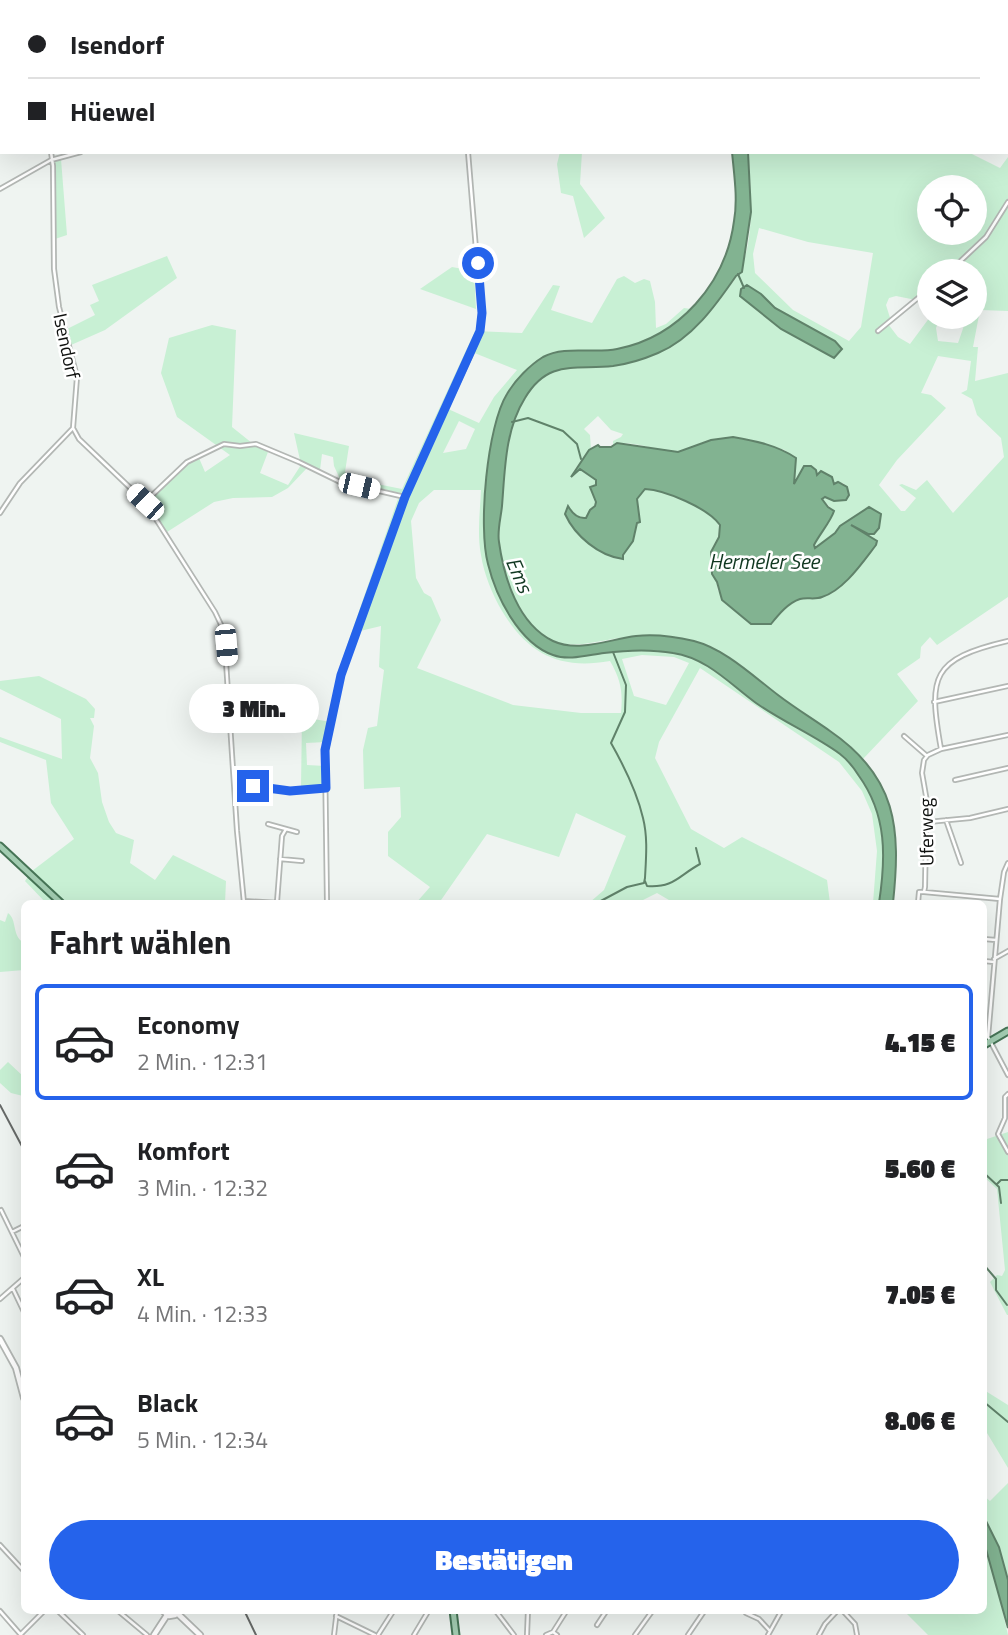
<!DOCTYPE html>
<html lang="de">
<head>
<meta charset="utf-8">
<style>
	:root { --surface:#fff; --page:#f6f6f6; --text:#202124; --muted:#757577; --line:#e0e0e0; --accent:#2563eb }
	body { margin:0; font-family:"Titillium Web",sans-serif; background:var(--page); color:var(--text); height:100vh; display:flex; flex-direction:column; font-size:26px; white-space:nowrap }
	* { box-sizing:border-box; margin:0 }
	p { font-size:23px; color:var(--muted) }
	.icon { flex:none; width:38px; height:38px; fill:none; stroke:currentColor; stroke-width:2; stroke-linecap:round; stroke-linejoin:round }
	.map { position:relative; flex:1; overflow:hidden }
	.side { position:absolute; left:21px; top:900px; width:966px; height:714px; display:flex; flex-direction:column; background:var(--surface); border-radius:10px; box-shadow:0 7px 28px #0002 }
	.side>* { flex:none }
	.top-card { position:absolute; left:0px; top:0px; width:1008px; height:154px; box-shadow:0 7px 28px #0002; display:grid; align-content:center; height:154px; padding:0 28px; background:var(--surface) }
	.tools { position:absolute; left:917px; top:175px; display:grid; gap:14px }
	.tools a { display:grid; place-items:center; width:70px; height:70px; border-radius:50%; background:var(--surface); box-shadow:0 7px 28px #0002; font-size:35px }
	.end { position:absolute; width:32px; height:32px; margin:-16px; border:9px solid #2563eb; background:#fff; box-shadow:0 0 0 4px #fff }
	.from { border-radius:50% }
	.bubble { position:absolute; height:49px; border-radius:24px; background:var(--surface); box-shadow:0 7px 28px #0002; font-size:23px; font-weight:800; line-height:49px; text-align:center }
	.car { position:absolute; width:21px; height:42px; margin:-21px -10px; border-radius:9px; box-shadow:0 0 5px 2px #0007; background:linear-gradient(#fff 24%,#345 0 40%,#fff 0 76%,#345 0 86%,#fff 0) }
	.top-card b { display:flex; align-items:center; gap:24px; height:66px; font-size:26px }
	.top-card b+b { border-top:2px solid var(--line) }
	.top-card i { width:18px; height:18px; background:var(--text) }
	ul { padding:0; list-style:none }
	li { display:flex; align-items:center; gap:21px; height:116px; margin:0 14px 10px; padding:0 14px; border:4px solid transparent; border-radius:10px }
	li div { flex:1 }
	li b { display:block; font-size:26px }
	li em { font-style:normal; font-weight:800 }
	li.current { border-color:var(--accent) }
	li>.icon { width:63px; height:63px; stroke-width:1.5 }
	h2 { padding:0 28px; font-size:32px; line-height:84px }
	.button { display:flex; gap:14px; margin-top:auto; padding:14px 28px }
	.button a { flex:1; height:80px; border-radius:42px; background:var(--accent); color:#fff; font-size:28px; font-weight:800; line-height:80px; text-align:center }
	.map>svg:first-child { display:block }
	.green { fill:#c8f0d4; fill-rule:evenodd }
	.water { fill:#82b391; stroke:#60826a; stroke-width:2 }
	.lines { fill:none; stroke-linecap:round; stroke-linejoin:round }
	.stream { stroke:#60826a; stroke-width:2 }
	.street-casing { stroke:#b3b7b4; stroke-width:6 }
	.secondary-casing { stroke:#b3b7b4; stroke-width:8 }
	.primary-casing { stroke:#467456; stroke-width:9 }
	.street { stroke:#fff; stroke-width:2.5 }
	.secondary { stroke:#fff; stroke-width:4.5 }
	.primary { stroke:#a2ccb1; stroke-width:5 }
	.rail { stroke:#676a68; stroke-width:2 }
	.route { stroke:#2563eb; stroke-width:9 }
	.labels { text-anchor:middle; stroke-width:5; stroke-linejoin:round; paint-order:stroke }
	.street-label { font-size:19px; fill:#0f110f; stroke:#fff }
	.water-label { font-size:21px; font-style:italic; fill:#113821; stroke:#fff }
</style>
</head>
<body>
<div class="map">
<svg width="1008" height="1635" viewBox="0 0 1008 1635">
	<rect width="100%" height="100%" fill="#eff4f1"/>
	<path class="green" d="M560,152H582L580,184L605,218L584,238L573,196L561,193L557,164Z
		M748,152H968L1000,168L1008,157V311L980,310L973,347H978L975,381L1008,373V597L937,645L930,637L921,647L920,658L897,674L918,701L863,759C853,750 842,739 831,731C820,723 807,717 795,709C766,687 730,650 695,641C678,636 655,635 637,636C582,640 553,665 518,604C508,586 499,559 499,538C499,524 501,510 503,496C507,456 507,406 541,379C564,360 590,370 617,365C662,357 693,333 720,298C728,289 736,279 741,268C755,236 751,186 748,152ZM929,187H975V233H929ZM759,228L808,242L873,253L861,327L849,341L793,310L755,273L753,254ZM929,271H975V317H967L958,343L938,341L936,328L940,317H930L910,344L898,337L888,324L891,321L886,305L889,298L896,296L916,300L925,292L929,297ZM761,294L775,308L835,341L834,357L781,329ZM938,356L971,361L967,390L961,393L972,399L977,415L1001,438L1004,457L953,513L927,480L916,490L902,484L899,485L916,498L905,511H901L879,485L897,460L946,408L931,395L921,393ZM598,416L611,430L623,434L621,437L613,441V445C634,438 658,453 679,452C690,451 700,444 710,441C735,433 761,443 785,450L794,484L804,466L818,475L820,471L832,477L834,484L843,483L848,489L832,499L825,497L822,499L832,509L833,515L813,546L815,548L847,523L879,527L868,534L855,526L852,527L876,541V545L836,590L820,598H801L784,609L772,624L718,591C717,580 713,573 712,562C712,548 722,537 718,522C703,506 668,490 646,488C633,497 638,509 640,522L637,523L635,535L623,555V559C593,557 582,529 568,506L574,514L582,519L588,517L590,510L596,504L592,485H596L597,482L592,475L580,469L571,477L575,469L591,449L590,435L584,429Z
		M61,159L67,235L55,239V161Z
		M167,256L177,278L105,330L71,345L67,329L95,315L90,305L99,301L92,285Z
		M452,267L474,271L476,309L420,289Z
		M624,276L635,283L644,279L650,281L655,302L656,328L666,324L684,308L691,309C668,331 641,348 608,351C562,354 553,343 517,380C488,410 477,525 488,565C492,580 525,636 537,646C540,649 546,652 550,654C567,663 590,654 608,653C629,651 655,648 676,653C709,661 730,684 757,703C784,722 817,735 843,756C887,792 886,852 879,903H873L877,851L872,814L862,791L839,762L700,668L659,742L655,758L691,829L724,848L742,837L827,880L830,903H674L657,893L637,903H589L604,890L626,836L576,813L559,857L487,834L439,903H416L430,887L388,856V832L401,817L400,787L364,789L363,750L368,728L377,726L384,670L379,667L381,626L356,632L347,661L342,660L400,493L340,479L334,466L333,457L322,454L320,470L300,460L294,433L349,446L345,472L352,479L402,489L475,331L522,333L553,285L560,286L551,310L592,323L617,279ZM472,352L517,370L494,397L479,423L446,408ZM459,421L475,429L466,449L443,453ZM434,490H481C480,512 477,534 481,555C484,574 492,594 502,611C528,654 559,670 610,661C621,680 623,692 621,713H581L513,705L417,668L441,620L431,597L424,593L416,578L411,521L419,503ZM642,655L674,657L689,663L666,705L634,696L622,659Z
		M212,325L236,330L232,427L257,447L268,452L260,473L288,485L301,465L307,468L288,488L272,497L233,498L214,502L167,532L147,502L184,466L199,458L205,472L230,455L177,417L161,373L169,338Z
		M39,676L86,699L95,709L94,718H90L94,726L90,758L98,773L102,802L109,822L116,833L134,840L130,863L155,880L173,855L226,881L225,903H46L25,881L32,871L74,839L51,803L46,760L0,742V737L62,759L61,719L0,689V681Z
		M302,717L331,722L326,742L306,743L307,765L325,766V786L301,787Z
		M8,913C18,921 11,935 24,943V970L0,972V920L5,922Z
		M8,1062L24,1077L23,1096L11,1093L0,1083V1070Z
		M1008,1132V1315H1007L990,1282L997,1275L1002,1276L1005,1270L997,1189L984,1177V1140Z
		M984,1390L1008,1405V1468L984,1428Z
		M1008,1483V1580L999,1547L984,1517V1496L990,1501Z
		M984,1542L992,1565L1008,1635H928L903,1610H984Z"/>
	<path class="water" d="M732,152H748L751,212L742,272L736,276C716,305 692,339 658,353C644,359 628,364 613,366C575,370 548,359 525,398C505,430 505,469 502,506C501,517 497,531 499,542C504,578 518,624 553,641C579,653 610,639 636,636C654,634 677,637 694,641C725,649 753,676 778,695C795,708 813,719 830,731C897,777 901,828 893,903H879C886,857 887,815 859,776C854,768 848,760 840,754C814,735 783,722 756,703C730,684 707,658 673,653C651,649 627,650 604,653C588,655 569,661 553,655C519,643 496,597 488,564C478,527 487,426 507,394C515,380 530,365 543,357C565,345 594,354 617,349C679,337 726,283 734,221C738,199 734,174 732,152Z
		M747,285L761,294L775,308L835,341L842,349L834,358L781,329L740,296L741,289Z
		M733,437C755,441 777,445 796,458L794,484L804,466H811L816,470L817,475L821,471L832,477L834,484L838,482L847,487L849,495L846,500L834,501L825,497L822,499L828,507L834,511C831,521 819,535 814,545L815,548L835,533L840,526L869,507L881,514L879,528L874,534H868L851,525L877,541L876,545C862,563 844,590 822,597C815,600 807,597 800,599C788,603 779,614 771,624H751L722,600L717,582L712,574L711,552L719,537L720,525C708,508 665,490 645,489L637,499L640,522L637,523L633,541L623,555V559C599,556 575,536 565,514L568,506C572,513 578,519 586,518L590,510L595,506L596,502L590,487L596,485V480L580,469L571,477L589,450L598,445L600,447H611L617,443L678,452L711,440Z
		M984,1517L999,1547L1008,1580V1628L984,1542Z"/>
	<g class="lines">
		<path class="stream" d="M738,274L744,288
			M512,422L528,418L563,431L577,444L581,459
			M645,881L647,886C674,888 678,876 700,864L696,848
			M597,903L627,887L644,883L645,878C646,858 648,838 643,818C637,792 624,766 611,743L625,712L626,685L613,652
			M984,1173L999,1187L1001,1203
			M997,1184L1001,1180H1008
			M984,1265L996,1279V1290L1007,1305
			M984,1402L1008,1422"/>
		<defs>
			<path id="street" d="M40,0L41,2
				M51,152L53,166L54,269L59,307L77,377L73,428L79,439L145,502L215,612L224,631L237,831L244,903
				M0,189L51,160L81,152
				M950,271L986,237L1008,202
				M878,331L929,289
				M145,502L187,462L224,444L240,446L256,444L299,462L340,482L405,497
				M0,513L20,483L73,428
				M934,702L1008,686
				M904,736L927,756
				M941,749C928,676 931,659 1008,641
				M955,780L1008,768
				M234,783L290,791L324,788
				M946,820L961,863
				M928,822L970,818L1008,809
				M268,824L297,832
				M280,859L302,861
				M1008,863L1004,872L1000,899L988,1037L1008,1075
				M924,892L1000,899
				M244,901L280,903
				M277,902L282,836L286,829
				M327,903L325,756L341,675L405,497L472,352L482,322L468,152
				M918,903L919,892H924L925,887L926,831L929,813L922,773L924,760L928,755L941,749L1008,735
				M984,939L996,940
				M994,959L1008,951
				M984,961L994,962
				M1008,1094L1005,1097V1118L998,1134L1008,1152
				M1,1210L24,1257
				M12,1232L24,1226
				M13,1289L24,1312
				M0,1299L24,1278
				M0,1545L24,1571
				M57,1610L83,1635
				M117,1610L147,1635
				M495,1610L514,1635
				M842,1610L855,1624L857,1635
				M0,1611L21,1635
				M746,1613L759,1619L770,1631
				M336,1616L375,1635
				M597,1625L607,1610
				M553,1632L567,1610
				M21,1634L45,1610
				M334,1635L337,1610
				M378,1635L394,1610
				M414,1635L429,1610
				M527,1635L528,1610
				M546,1635L553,1632L557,1635
				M635,1635L653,1610
				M688,1635L705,1610
				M768,1635L782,1610
				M819,1635L825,1624L838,1610"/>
			<path id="secondary" d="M0,1339L16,1368L24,1398
				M162,1610L169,1616L175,1615L179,1610
				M177,1613L200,1635
				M154,1635L167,1615"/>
			<path id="primary" d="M0,846L61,903
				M984,1045L1008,1031
				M453,1610L456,1635"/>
		</defs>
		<use href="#street" class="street-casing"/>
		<use href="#secondary" class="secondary-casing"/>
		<use href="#primary" class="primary-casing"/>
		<use href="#street" class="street"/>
		<use href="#secondary" class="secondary"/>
		<use href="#primary" class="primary"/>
		<path class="rail" d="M0,1105L24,1150
			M244,1610L256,1635"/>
	</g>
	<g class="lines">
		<path class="route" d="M253,786L290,791L326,788L325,750L341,675L405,497L480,331L482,313L478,263"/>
	</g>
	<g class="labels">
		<g class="street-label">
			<text transform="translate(67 346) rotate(78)" y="7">Isendorf</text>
			<text transform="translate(926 832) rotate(-91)" y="7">Uferweg</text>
		</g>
		<g class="water-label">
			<text x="764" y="569">Hermeler See</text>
			<text transform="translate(519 575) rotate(67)" y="7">Ems</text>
		</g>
	</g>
</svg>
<div class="tools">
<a><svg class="icon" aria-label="locate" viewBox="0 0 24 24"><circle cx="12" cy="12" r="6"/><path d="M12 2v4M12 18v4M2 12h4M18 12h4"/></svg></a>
<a><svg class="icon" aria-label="layers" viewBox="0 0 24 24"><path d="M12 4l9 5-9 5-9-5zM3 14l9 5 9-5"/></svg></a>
</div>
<i class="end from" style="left:478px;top:263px"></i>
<i class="end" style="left:253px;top:786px"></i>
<div class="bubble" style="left:189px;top:684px;width:130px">3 Min.</div>
<i class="car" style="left:359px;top:486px;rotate:103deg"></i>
<i class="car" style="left:145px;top:502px;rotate:313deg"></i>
<i class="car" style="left:226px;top:645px;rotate:175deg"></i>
<div class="top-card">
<b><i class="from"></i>Isendorf</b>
<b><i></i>Hüewel</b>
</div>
<section class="side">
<h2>Fahrt wählen</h2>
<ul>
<li class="current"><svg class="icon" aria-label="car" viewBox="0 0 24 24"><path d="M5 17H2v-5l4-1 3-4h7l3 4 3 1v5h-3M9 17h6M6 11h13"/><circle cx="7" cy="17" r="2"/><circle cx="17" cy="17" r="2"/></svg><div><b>Economy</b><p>2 Min. · 12:31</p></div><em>4.15 €</em></li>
<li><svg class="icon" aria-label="car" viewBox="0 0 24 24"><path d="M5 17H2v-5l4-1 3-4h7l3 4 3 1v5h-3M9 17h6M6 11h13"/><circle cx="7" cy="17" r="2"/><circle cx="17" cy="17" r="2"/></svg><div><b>Komfort</b><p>3 Min. · 12:32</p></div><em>5.60 €</em></li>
<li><svg class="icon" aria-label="car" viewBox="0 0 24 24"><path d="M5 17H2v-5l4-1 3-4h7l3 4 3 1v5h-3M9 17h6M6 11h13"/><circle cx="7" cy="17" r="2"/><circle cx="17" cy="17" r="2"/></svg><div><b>XL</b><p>4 Min. · 12:33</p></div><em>7.05 €</em></li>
<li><svg class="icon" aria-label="car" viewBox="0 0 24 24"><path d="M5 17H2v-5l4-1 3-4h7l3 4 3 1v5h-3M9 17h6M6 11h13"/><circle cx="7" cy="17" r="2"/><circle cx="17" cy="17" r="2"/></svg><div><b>Black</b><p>5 Min. · 12:34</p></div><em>8.06 €</em></li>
</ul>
<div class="button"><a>Bestätigen</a></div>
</section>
</div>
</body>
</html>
